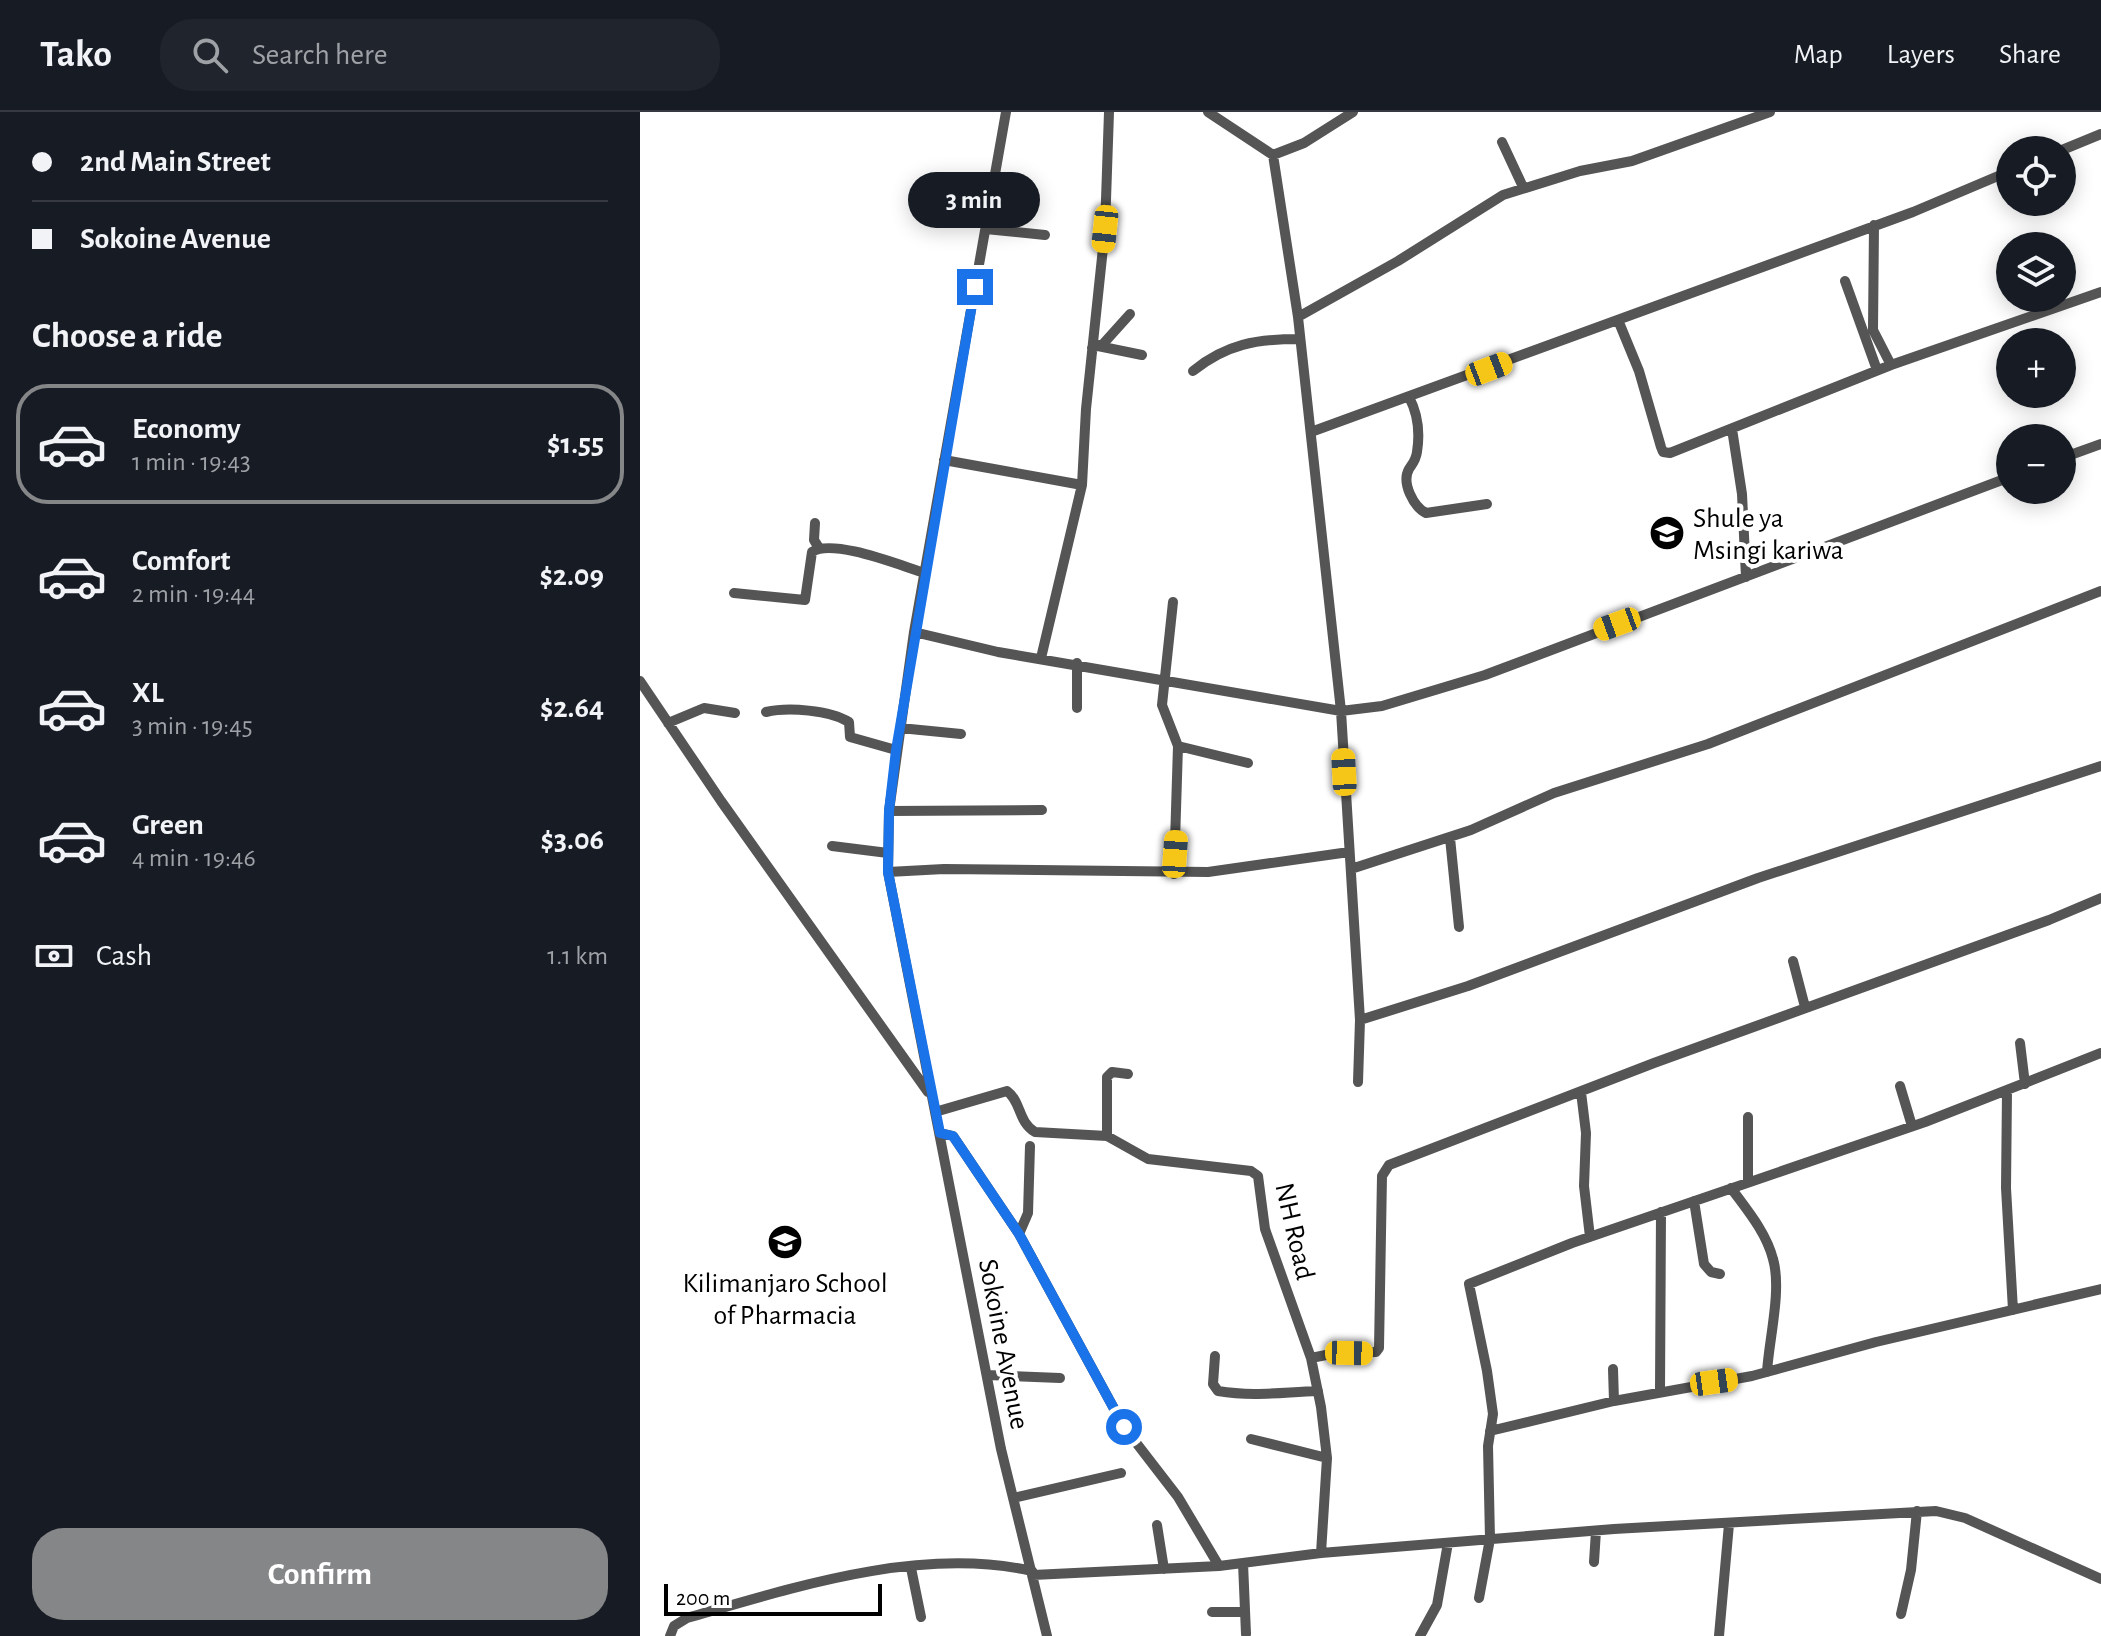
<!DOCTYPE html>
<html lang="en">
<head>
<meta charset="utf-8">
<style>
	:root { --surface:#171b24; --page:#20242c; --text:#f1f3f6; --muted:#9ea1a6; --line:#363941; --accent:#858687 }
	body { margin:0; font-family:"Alegreya Sans",sans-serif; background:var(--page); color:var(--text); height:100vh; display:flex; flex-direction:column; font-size:30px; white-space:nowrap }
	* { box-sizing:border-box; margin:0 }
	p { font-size:26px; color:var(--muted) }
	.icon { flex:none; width:44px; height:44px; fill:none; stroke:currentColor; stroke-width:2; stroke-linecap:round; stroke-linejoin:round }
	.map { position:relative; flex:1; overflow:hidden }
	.sheet { display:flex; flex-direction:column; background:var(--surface); width:640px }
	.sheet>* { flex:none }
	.hud { display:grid; align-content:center; height:176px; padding:0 32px; background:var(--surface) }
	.controls { position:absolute; left:1356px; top:24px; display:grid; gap:16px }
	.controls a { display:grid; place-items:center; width:80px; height:80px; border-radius:50%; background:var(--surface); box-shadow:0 4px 20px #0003; font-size:40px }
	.scale { position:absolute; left:24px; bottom:20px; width:218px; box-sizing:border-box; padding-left:8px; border:4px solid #000; border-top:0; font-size:22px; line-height:28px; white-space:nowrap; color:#000; -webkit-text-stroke:6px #fff; paint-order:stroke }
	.end { position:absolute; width:36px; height:36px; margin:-18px; border:10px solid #1a73e8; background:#fff; box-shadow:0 0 0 4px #fff }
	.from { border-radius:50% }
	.bubble { position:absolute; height:56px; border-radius:28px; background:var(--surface); box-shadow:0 4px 20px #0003; font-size:26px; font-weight:600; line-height:56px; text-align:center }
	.car { position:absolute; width:24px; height:48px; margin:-24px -12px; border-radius:10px; box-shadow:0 0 6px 2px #0007; background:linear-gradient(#f5c518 24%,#345 0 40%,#f5c518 0 76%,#345 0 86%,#f5c518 0) }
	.hud b { display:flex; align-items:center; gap:28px; height:76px; font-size:30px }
	.hud b+b { border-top:2px solid var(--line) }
	.hud i { width:20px; height:20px; background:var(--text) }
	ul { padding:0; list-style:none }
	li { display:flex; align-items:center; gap:24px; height:120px; margin:0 16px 12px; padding:0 16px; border:4px solid transparent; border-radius:32px }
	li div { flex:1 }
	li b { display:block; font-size:30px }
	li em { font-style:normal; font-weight:600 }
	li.selected { border-color:var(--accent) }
	li>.icon { width:72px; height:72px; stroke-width:1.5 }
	h2 { padding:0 32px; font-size:36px; line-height:96px }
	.pay { display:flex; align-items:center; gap:20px; height:88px; padding:0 32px; font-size:30px }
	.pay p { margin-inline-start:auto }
	.cta { display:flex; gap:16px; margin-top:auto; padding:16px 32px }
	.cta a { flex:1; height:92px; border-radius:32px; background:var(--accent); color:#fff; font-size:32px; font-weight:600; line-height:92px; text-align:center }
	header { display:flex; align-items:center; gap:48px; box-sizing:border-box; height:112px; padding:0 40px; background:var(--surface); border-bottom:2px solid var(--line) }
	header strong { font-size:38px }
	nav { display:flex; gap:44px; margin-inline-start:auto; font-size:28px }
	.search { width:560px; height:72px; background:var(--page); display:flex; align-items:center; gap:20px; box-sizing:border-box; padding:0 28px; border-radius:32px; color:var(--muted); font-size:30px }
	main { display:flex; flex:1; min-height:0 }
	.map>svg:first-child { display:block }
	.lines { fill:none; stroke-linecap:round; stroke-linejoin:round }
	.minor { stroke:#555; stroke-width:10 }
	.route { stroke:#1a73e8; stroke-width:10 }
	.labels { text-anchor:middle; stroke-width:8; stroke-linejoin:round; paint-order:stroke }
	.poi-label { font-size:28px; fill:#000; stroke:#fff; text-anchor:start }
	.street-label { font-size:28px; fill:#000; stroke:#fff }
</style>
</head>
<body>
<header>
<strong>Tako</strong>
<div class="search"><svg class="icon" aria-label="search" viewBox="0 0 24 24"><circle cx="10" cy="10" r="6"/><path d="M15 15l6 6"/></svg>Search here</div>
<nav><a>Map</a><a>Layers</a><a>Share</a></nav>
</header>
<main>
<section class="sheet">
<div class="hud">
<b><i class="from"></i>2nd Main Street</b>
<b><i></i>Sokoine Avenue</b>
</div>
<h2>Choose a ride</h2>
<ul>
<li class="selected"><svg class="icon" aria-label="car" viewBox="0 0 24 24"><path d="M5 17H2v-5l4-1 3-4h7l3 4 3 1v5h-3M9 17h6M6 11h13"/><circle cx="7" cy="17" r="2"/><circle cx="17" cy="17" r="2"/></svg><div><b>Economy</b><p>1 min · 19:43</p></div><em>$1.55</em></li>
<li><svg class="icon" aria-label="car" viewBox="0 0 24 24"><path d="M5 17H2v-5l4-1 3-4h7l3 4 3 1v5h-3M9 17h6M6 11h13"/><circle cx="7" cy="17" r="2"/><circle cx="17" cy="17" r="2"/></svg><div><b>Comfort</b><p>2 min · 19:44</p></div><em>$2.09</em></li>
<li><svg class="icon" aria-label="car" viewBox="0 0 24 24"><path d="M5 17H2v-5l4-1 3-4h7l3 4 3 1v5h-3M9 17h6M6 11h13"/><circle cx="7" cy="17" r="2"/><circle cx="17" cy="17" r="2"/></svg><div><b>XL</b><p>3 min · 19:45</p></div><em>$2.64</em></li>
<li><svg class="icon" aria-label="car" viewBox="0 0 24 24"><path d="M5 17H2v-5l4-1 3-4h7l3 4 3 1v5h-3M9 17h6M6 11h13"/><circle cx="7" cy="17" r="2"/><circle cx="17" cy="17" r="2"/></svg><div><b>Green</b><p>4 min · 19:46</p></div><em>$3.06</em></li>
</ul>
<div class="pay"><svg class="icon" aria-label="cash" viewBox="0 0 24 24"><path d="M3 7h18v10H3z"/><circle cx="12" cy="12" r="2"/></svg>Cash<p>1.1 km</p></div>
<div class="cta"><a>Confirm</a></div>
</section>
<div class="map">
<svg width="1461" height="1524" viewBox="0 0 1461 1524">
	<rect width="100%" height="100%" fill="#fff"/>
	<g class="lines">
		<path class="minor" d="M366,0L274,520L249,699L248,760L361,1337L407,1524
			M568,0L633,43L664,31L713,0
			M862,30L883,75
			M1422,38L1461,22
			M633,43L658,205L701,599L742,594L845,563L1370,365
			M1234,113L1233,218L1251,253
			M346,117L405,123
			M1205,169L1237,258
			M658,205L758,149L863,83L940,59L992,49L1130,0
			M978,208L999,259L1021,335L1023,340L1030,341L1251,253L1461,180
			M458,234L502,243
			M452,236L463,232L490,202
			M553,259C586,232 617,227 659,227
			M769,285C778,302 780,321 777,340C776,348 773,351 769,357C761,371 774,395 786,401L847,392
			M1092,317L1102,382L1106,465
			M671,320L1273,100L1370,59
			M1422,346L1461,332
			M304,348L442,373
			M175,411L174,428L179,436
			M94,481L165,488L172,440C193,426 261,454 285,461
			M533,490L522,593L538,634L534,762
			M274,520L358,540L701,599L720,908L718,970
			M401,546L442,373L446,297L465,117L469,0
			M437,551V596
			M0,569L81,689L288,980
			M126,600C148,595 190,598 209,610L210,625L256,638
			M28,611L64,596L95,601
			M260,616L321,622
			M538,634L608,651
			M249,699L402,698
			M810,726L819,815
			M192,734L248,741
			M711,757L831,718L914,681L1068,632L1461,479
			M248,760L304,757L568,760L709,740
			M1153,849L1165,895
			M720,908L828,874L1118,766L1461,654
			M1380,931L1385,972
			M1260,974L1272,1014
			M1367,979L1366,1076L1373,1198
			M941,980L946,1021L944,1074L950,1125
			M295,1000L367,979C381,989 378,1010 395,1020L467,1024L508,1047L611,1059L618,1064L625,1117L671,1246L681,1295L687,1346L681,1441
			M300,1021L313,1024L379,1122L484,1315L538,1385L579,1454
			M467,1024V965L472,960L488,962
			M1108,1069V1005
			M1091,1076C1107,1098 1126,1120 1133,1147C1142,1178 1129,1227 1127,1260
			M1054,1089L1064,1152L1071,1160L1080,1162
			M379,1122L388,1101L390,1034
			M575,1244L573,1272L578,1279C613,1285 643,1280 678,1279
			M671,1246L696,1241L736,1240L739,1236L742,1064L749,1053L1014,951L1409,808L1461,786
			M973,1257L974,1289
			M348,1263L420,1266
			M1020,1280L1021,1100
			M850,1319L974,1289L1112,1264L1236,1230L1461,1177
			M611,1327L687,1346
			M373,1386L481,1361
			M517,1413L524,1457
			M954,1450L956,1419
			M603,1451L606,1522
			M271,1456L281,1505
			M393,1463L579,1454L681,1441L974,1417L1296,1399L1325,1406L1461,1467
			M839,1486L850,1427L848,1334L853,1302L847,1259L829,1172L932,1131L1285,1010L1461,941
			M572,1500H605
			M1261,1502L1271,1458L1277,1399
			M30,1524L34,1514L47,1506C155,1475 280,1434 392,1459
			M780,1524L797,1493L808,1431
			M1079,1524L1089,1412"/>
	</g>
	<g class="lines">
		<path class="route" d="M335,175L256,638L249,699L248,760L300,1021L313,1024L379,1122L484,1315"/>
	</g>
	<defs>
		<symbol id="school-disc" viewBox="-11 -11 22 22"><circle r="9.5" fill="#000" stroke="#fff"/><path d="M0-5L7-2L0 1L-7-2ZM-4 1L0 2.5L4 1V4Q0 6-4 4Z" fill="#fff"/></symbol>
	</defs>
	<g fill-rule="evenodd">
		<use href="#school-disc" x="1007" y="401" width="40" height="40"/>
		<use href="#school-disc" x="125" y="1110" width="40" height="40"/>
	</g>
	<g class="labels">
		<g class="poi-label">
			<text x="1053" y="415">Shule ya<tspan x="1053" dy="32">Msingi kariwa</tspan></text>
			<text x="145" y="1180" text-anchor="middle">Kilimanjaro School<tspan x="145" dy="32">of Pharmacia</tspan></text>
		</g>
		<g class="street-label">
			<text transform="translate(656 1119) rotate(77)" y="10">NH Road</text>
			<text transform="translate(365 1232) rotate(79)" y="10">Sokoine Avenue</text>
		</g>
	</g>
</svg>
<div class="controls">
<a><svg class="icon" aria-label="locate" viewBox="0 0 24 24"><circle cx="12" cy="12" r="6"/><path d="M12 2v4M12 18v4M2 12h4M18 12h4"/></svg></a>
<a><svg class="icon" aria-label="layers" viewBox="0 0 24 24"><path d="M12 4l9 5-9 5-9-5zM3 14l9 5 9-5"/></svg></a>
<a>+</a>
<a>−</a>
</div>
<div class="scale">200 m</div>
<i class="end from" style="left:484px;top:1315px"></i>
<i class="end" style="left:335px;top:175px"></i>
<div class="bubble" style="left:268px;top:60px;width:132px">3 min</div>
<i class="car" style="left:465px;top:117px;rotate:186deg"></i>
<i class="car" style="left:849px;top:257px;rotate:69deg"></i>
<i class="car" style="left:977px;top:512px;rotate:250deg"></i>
<i class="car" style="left:704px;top:660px;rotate:357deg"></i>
<i class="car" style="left:535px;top:742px;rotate:4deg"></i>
<i class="car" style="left:709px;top:1241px;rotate:91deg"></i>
<i class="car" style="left:1074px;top:1270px;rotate:82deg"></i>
</div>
</main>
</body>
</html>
